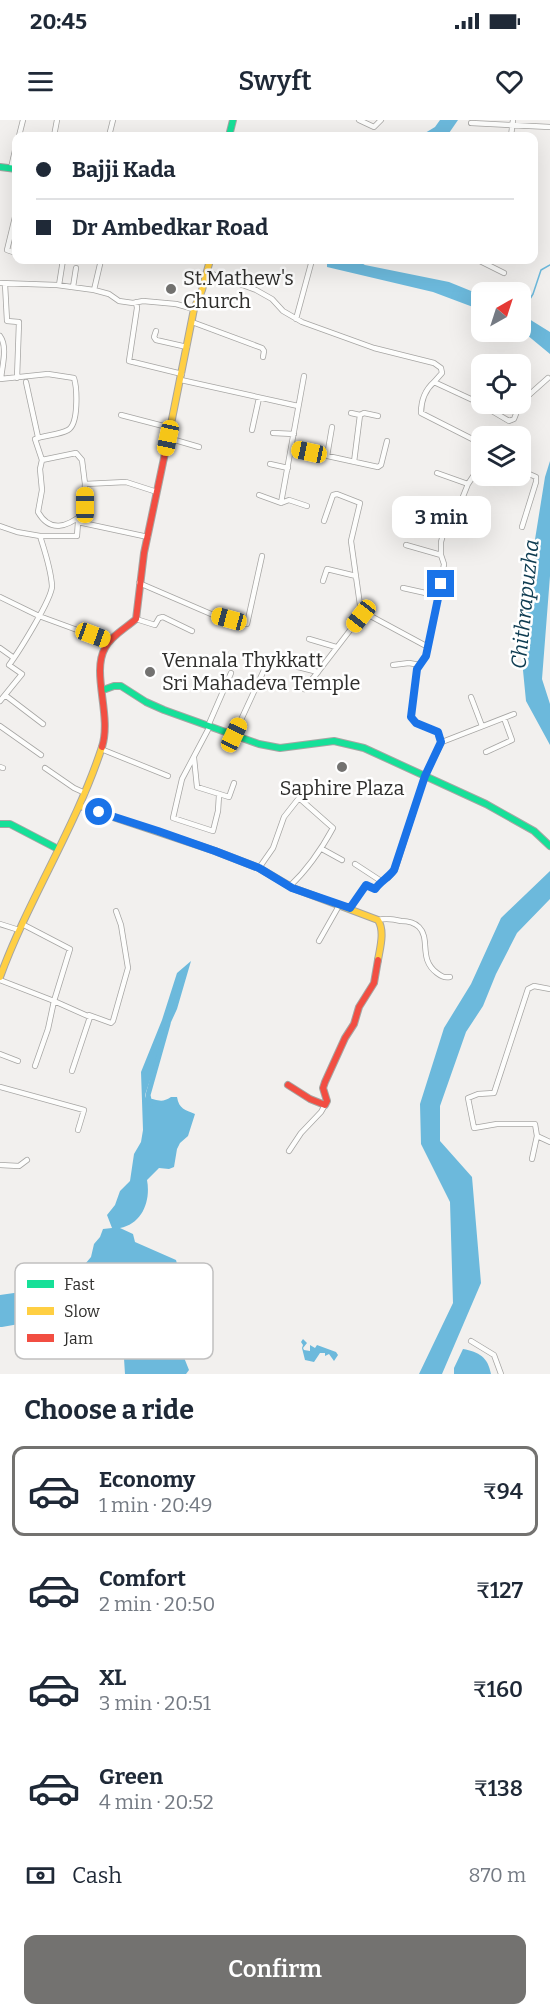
<!DOCTYPE html>
<html lang="en">
<head>
<meta charset="utf-8">
<style>
	:root { --surface:#fff; --page:#f2f2f3; --text:#1f2937; --muted:#747a83; --line:#e0e1e3; --accent:#737270 }
	body { margin:0; font-family:Bitter,serif; background:var(--page); color:var(--text); height:100vh; display:flex; flex-direction:column; font-size:22px; white-space:nowrap }
	* { box-sizing:border-box; margin:0 }
	p { font-size:20px; color:var(--muted) }
	.icon { flex:none; width:33px; height:33px; fill:none; stroke:currentColor; stroke-width:2; stroke-linecap:round; stroke-linejoin:round }
	.map { position:relative; height:1254px; overflow:hidden }
	.side { display:flex; flex-direction:column; background:var(--surface); flex:1 }
	.side>* { flex:none }
	.banner { position:absolute; left:12px; top:12px; width:526px; height:132px; border-radius:12px; box-shadow:0 6px 24px #0002; display:grid; align-content:center; height:132px; padding:0 24px; background:var(--surface) }
	.needle { width:39px; rotate:39deg }
	.fabs { position:absolute; left:471px; top:162px; display:grid; gap:12px }
	.fabs a { display:grid; place-items:center; width:60px; height:60px; border-radius:12px; background:var(--surface); box-shadow:0 6px 24px #0002; font-size:30px }
	.end { position:absolute; width:27px; height:27px; margin:-14px; border:8px solid #1a73e8; background:#fff; box-shadow:0 0 0 3px #fff }
	.from { border-radius:50% }
	.bubble { position:absolute; height:42px; border-radius:12px; background:var(--surface); box-shadow:0 6px 24px #0002; font-size:20px; font-weight:600; line-height:42px; text-align:center }
	.car { position:absolute; width:18px; height:36px; margin:-18px -9px; border-radius:8px; box-shadow:0 0 4px 2px #0007; background:linear-gradient(#f5c518 24%,#345 0 40%,#f5c518 0 76%,#345 0 86%,#f5c518 0) }
	.banner b { display:flex; align-items:center; gap:21px; height:57px; font-size:22px }
	.banner b+b { border-top:2px solid var(--line) }
	.banner i { width:15px; height:15px; background:var(--text) }
	ul { padding:0; list-style:none }
	li { display:flex; align-items:center; gap:18px; height:90px; margin:0 12px 9px; padding:0 12px; border:3px solid transparent; border-radius:12px }
	li div { flex:1 }
	li b { display:block; font-size:22px }
	li em { font-style:normal; font-weight:600 }
	li.on { border-color:var(--accent) }
	li>.icon { width:54px; height:54px; stroke-width:1.5 }
	h2 { padding:0 24px; font-size:27px; line-height:72px }
	.pay { display:flex; align-items:center; gap:15px; height:66px; padding:0 24px; font-size:22px }
	.pay p { margin-inline-start:auto }
	.button { display:flex; gap:12px; margin-top:auto; padding:12px 24px }
	.button a { flex:1; height:69px; border-radius:12px; background:var(--accent); color:#fff; font-size:24px; font-weight:600; line-height:69px; text-align:center }
	.status { display:flex; justify-content:space-between; align-items:center; height:42px; padding:0 30px; background:var(--surface); direction:ltr }
	.status svg { height:16px; fill:currentColor }
	header { display:flex; justify-content:space-between; align-items:center; height:78px; padding:0 24px; background:var(--surface); font-size:27px; font-weight:600 }
	.map>svg:first-child { display:block }
	.water { fill:#6cb9dc }
	.lines { fill:none; stroke-linecap:round; stroke-linejoin:round }
	.stream { stroke:#6cb9dc; stroke-width:1.5 }
	.canal { stroke:#6cb9dc; stroke-width:5 }
	.street-casing { stroke:#a6a5a3; stroke-width:6 }
	.fast-casing { stroke:#a6a5a3; stroke-width:8 }
	.slow-casing { stroke:#a6a5a3; stroke-width:8 }
	.jam-casing { stroke:#a6a5a3; stroke-width:8 }
	.street { stroke:#fdfdfc; stroke-width:4.5 }
	.fast { stroke:#16e098; stroke-width:6 }
	.slow { stroke:#ffcf43; stroke-width:6 }
	.jam { stroke:#f24e42; stroke-width:6 }
	.route { stroke:#1a73e8; stroke-width:8 }
	.poi-dot { fill:#737270; stroke:#fff; stroke-width:2 }
	.labels { text-anchor:middle; stroke-width:5; stroke-linejoin:round; paint-order:stroke }
	.poi-label { font-size:20px; fill:#2f2e2c; stroke:#fff; text-anchor:start }
	.water-label { font-size:21px; font-style:italic; fill:#0e3c51; stroke:#fff }
	.key { fill:#fff; stroke:#c1c0c0; stroke-width:1.5 }
	.key-label { font-size:16px; fill:#2f2e2c }
</style>
</head>
<body>
<div class="status"><b>20:45</b><svg viewBox="0 0 49 12"><path d="M0 12V9h3v3zM5 12V6h3v6zM10 12V3h3v9zM15 12V0h3v12zM26 1h20v11H26zM47 4h2v5h-2z"/></svg></div>
<header><svg class="icon" aria-label="menu" viewBox="0 0 24 24"><path d="M4 6h16M4 12h16M4 18h16"/></svg>Swyft<svg class="icon" aria-label="heart" viewBox="0 0 24 24"><path d="M12 20l-8-8c-3-5 5-10 8-4 3-6 11-1 8 4z"/></svg></header>
<div class="map">
<svg width="550" height="1254" viewBox="0 0 550 1254">
	<rect width="100%" height="100%" fill="#f2f0ee"/>
	<path class="water" d="M440,0H458L447,16H420L435,7Z
		M327,140H356L365,145L449,162L481,175V190L433,172L327,147Z
		M521,194L550,212V234L521,210Z
		M550,341V456L542,559L550,584V625L526,581L521,530L533,432L545,357Z
		M550,751V779L517,813L496,854L483,886L466,912L440,986V1021L472,1057L481,1163L442,1254H419L453,1183L450,1082L421,1024L420,984L444,908L471,864L501,798Z
		M191,841L177,889L166,913L145,975L146,978C157,979 161,984 171,977H177C179,989 185,990 195,994L188,1016L180,1023L177,1029L174,1047L169,1049L159,1048L147,1060C151,1081 142,1104 120,1108L133,1114L135,1122L176,1140C178,1148 181,1154 176,1160L179,1180L169,1190C169,1202 171,1212 171,1223L183,1235L189,1250L186,1254H125L123,1223L116,1208L91,1192L52,1195L38,1213L27,1211L19,1204L2,1207H0V1175L21,1172L45,1162L53,1156L80,1150L91,1137L94,1124L100,1117L103,1109L112,1108L107,1095L115,1085L120,1071L130,1061L134,1034L141,1022L143,1010L141,952L162,900L177,853Z
		M303,1219L307,1223L303,1228L304,1230L310,1231V1225L315,1228L317,1225L336,1232L338,1235L334,1241L329,1234L325,1236V1233H320L314,1242L305,1240L302,1228L303,1225L301,1222Z
		M463,1229C479,1232 488,1237 491,1254H454V1248Z"/>
	<g class="lines">
		<path class="stream" d="M520,195L533,174L541,150L550,145"/>
		<path class="canal" d="M150,984L148,975L168,904"/>
		<defs>
			<path id="street" d="M359,0L374,7L381,0
				M471,3L550,7
				M19,16L23,0
				M54,16L57,0
				M109,16L113,0
				M511,16L513,0
				M11,48L16,26
				M16,93L7,130L16,133
				M478,140L504,153
				M207,152L256,170L272,179L283,191L302,202L374,228L434,243L441,248L442,253L434,262
				M0,163L57,165L94,170L109,174L119,181L133,183L143,181L176,184L194,189
				M5,164L7,201L19,202L17,258
				M59,165L63,140
				M73,167L76,148
				M94,170L101,140
				M136,182L137,188L129,241L182,254
				M296,199L312,140
				M192,202L262,228L264,231L263,237
				M156,211L154,217L156,220L187,227
				M0,216C8,227 2,246 1,259
				M0,259L48,254L74,258C77,268 79,304 68,310C59,315 45,315 35,319L42,340L40,349L42,370L38,392C50,413 67,407 83,394L85,364
				M181,260L298,286
				M26,262L38,317
				M520,283L548,258
				M351,293L360,295
				M121,295L171,308
				M252,310L259,278
				M273,313L294,314
				M168,318L199,327
				M482,324L421,293C421,281 425,270 434,262L475,281L509,301L514,299L520,284
				M291,328L378,347L381,345L387,321
				M327,336L332,307
				M42,340L76,333L82,340L85,364L126,362L157,372
				M354,342L360,295L364,293L378,296
				M270,344L288,348
				M520,350L536,357V362L522,407
				M437,353L468,364
				M259,375L281,383L289,380L307,386
				M281,383L304,256
				M430,392L454,398
				M324,401L333,375L337,374L360,383L351,421L360,485L365,493L428,527
				M0,406L17,412L40,416C45,432 51,449 52,466C52,479 18,533 9,545L22,554L0,581
				M40,416H77L78,402L148,417
				M406,425L441,435
				M323,461L327,449L356,456
				M139,463L211,494L247,504L262,436
				M403,468L439,476
				M0,477L39,496L110,522
				M136,499L155,505L159,498L163,497L192,511
				M309,519L336,527
				M0,528L14,538
				M393,545L409,543L420,545
				M298,547L318,552L361,496L365,493
				M304,569L318,552
				M5,575L43,604
				M471,577L482,606
				M0,606L41,635
				M208,606L231,553
				M210,606L182,659L173,698L213,711L218,691L219,675
				M234,615L264,550
				M442,622L514,594
				M101,629L168,656
				M486,632L512,620L504,598
				M194,638L197,667L229,677L234,663
				M0,647L3,648
				M45,648L74,668L85,673
				M322,729L342,740
				M355,744L381,761L388,758L395,750L425,656L442,622L438,612L416,603L411,597L417,549L426,536L441,464L444,444L441,435V422L444,411L454,399L468,364L482,343
				M259,748L273,728L284,697L299,678L333,708C321,730 308,749 290,766
				M350,788L366,765L375,769L381,761
				M378,800C386,798 393,799 401,801C408,801 414,802 419,807C431,819 418,839 437,853C441,856 444,858 450,857
				M0,804L19,810
				M22,804L70,829L54,881L90,897L72,951
				M319,821L340,784
				M0,860L54,881L48,909L35,946
				M550,869L534,866L528,869L494,973L478,974L468,978L474,1008L497,1004H535L537,1016L550,1022
				M89,895L111,903L113,901L128,848L121,805L116,791
				M0,934L18,941
				M0,967L84,990L78,1010
				M289,1031L301,1013L321,992L325,985
				M532,1039L537,1016
				M0,1045L19,1046L27,1040
				M471,1221L494,1235L501,1254"/>
			<path id="fast" d="M229,16L233,0
				M0,47L16,49
				M103,570L114,566H121L146,582L164,590L259,624L280,628L334,621L364,628L486,684L534,711L550,726
				M0,704H10L58,729"/>
			<path id="slow" d="M168,319L194,189L202,170L210,140
				M80,686L215,731L259,748L293,768L378,800C385,811 380,828 378,840
				M0,857C29,778 76,707 102,627"/>
			<path id="jam" d="M102,627C112,595 91,553 105,528C111,516 126,508 136,499L144,433L168,319
				M288,965L310,979L325,985L327,981L323,968L325,962L345,918L354,904L359,887L374,863L378,840"/>
		</defs>
		<use href="#street" class="street-casing"/>
		<use href="#fast" class="fast-casing"/>
		<use href="#slow" class="slow-casing"/>
		<use href="#jam" class="jam-casing"/>
		<use href="#street" class="street"/>
		<use href="#fast" class="fast"/>
		<use href="#slow" class="slow"/>
		<use href="#jam" class="jam"/>
	</g>
	<g class="lines">
		<path class="route" d="M99,692L158,711L215,731L259,748L292,768L350,788L366,765L375,769C381,761 388,758 394,750L425,656L441,622L438,612L416,603L411,597L417,549L426,536L441,464"/>
	</g>
	<g class="poi-dot">
		<circle cx="171" cy="169" r="6"/>
		<circle cx="150" cy="552" r="6"/>
		<circle cx="342" cy="647" r="6"/>
	</g>
	<g class="labels">
		<g class="poi-label">
			<text x="183" y="165">St.Mathew's<tspan x="183" dy="23">Church</tspan></text>
			<text x="162" y="547">Vennala Thykkatt<tspan x="162" dy="23">Sri Mahadeva Temple</tspan></text>
			<text x="342" y="675" text-anchor="middle">Saphire Plaza</text>
		</g>
		<g class="water-label">
			<text transform="translate(525 484) rotate(-84)" y="7">Chithrapuzha</text>
		</g>
	</g>
	<rect x="15" y="1143" width="198" height="96" rx="9" class="key"/>
	<rect x="27" y="1160" width="27" height="8" fill="#16e098"/>
	<rect x="27" y="1187" width="27" height="8" fill="#ffcf43"/>
	<rect x="27" y="1214" width="27" height="8" fill="#f24e42"/>
	<g class="key-label">
		<text x="64" y="1170">Fast</text>
		<text x="64" y="1197">Slow</text>
		<text x="64" y="1224">Jam</text>
	</g>
</svg>
<div class="fabs">
<a><svg class="needle" viewBox="-14 -14 28 28"><path d="M0-13l5 13h-10z" fill="#e53935"/><path d="M0 13l5-13h-10z" fill="#747a83"/></svg></a>
<a><svg class="icon" aria-label="locate" viewBox="0 0 24 24"><circle cx="12" cy="12" r="6"/><path d="M12 2v4M12 18v4M2 12h4M18 12h4"/></svg></a>
<a><svg class="icon" aria-label="layers" viewBox="0 0 24 24"><path d="M12 4l9 5-9 5-9-5zM3 14l9 5 9-5"/></svg></a>
</div>
<i class="end from" style="left:99px;top:692px"></i>
<i class="end" style="left:441px;top:464px"></i>
<div class="bubble" style="left:392px;top:376px;width:99px">3 min</div>
<i class="car" style="left:168px;top:318px;rotate:192deg"></i>
<i class="car" style="left:309px;top:332px;rotate:282deg"></i>
<i class="car" style="left:85px;top:385px;rotate:0deg"></i>
<i class="car" style="left:361px;top:496px;rotate:218deg"></i>
<i class="car" style="left:229px;top:499px;rotate:285deg"></i>
<i class="car" style="left:93px;top:515px;rotate:110deg"></i>
<i class="car" style="left:234px;top:615px;rotate:25deg"></i>
<div class="banner">
<b><i class="from"></i>Bajji Kada</b>
<b><i></i>Dr Ambedkar Road</b>
</div>
</div>
<section class="side">
<h2>Choose a ride</h2>
<ul>
<li class="on"><svg class="icon" aria-label="car" viewBox="0 0 24 24"><path d="M5 17H2v-5l4-1 3-4h7l3 4 3 1v5h-3M9 17h6M6 11h13"/><circle cx="7" cy="17" r="2"/><circle cx="17" cy="17" r="2"/></svg><div><b>Economy</b><p>1 min · 20:49</p></div><em>₹94</em></li>
<li><svg class="icon" aria-label="car" viewBox="0 0 24 24"><path d="M5 17H2v-5l4-1 3-4h7l3 4 3 1v5h-3M9 17h6M6 11h13"/><circle cx="7" cy="17" r="2"/><circle cx="17" cy="17" r="2"/></svg><div><b>Comfort</b><p>2 min · 20:50</p></div><em>₹127</em></li>
<li><svg class="icon" aria-label="car" viewBox="0 0 24 24"><path d="M5 17H2v-5l4-1 3-4h7l3 4 3 1v5h-3M9 17h6M6 11h13"/><circle cx="7" cy="17" r="2"/><circle cx="17" cy="17" r="2"/></svg><div><b>XL</b><p>3 min · 20:51</p></div><em>₹160</em></li>
<li><svg class="icon" aria-label="car" viewBox="0 0 24 24"><path d="M5 17H2v-5l4-1 3-4h7l3 4 3 1v5h-3M9 17h6M6 11h13"/><circle cx="7" cy="17" r="2"/><circle cx="17" cy="17" r="2"/></svg><div><b>Green</b><p>4 min · 20:52</p></div><em>₹138</em></li>
</ul>
<div class="pay"><svg class="icon" aria-label="cash" viewBox="0 0 24 24"><path d="M3 7h18v10H3z"/><circle cx="12" cy="12" r="2"/></svg>Cash<p>870 m</p></div>
<div class="button"><a>Confirm</a></div>
</section>
</body>
</html>
